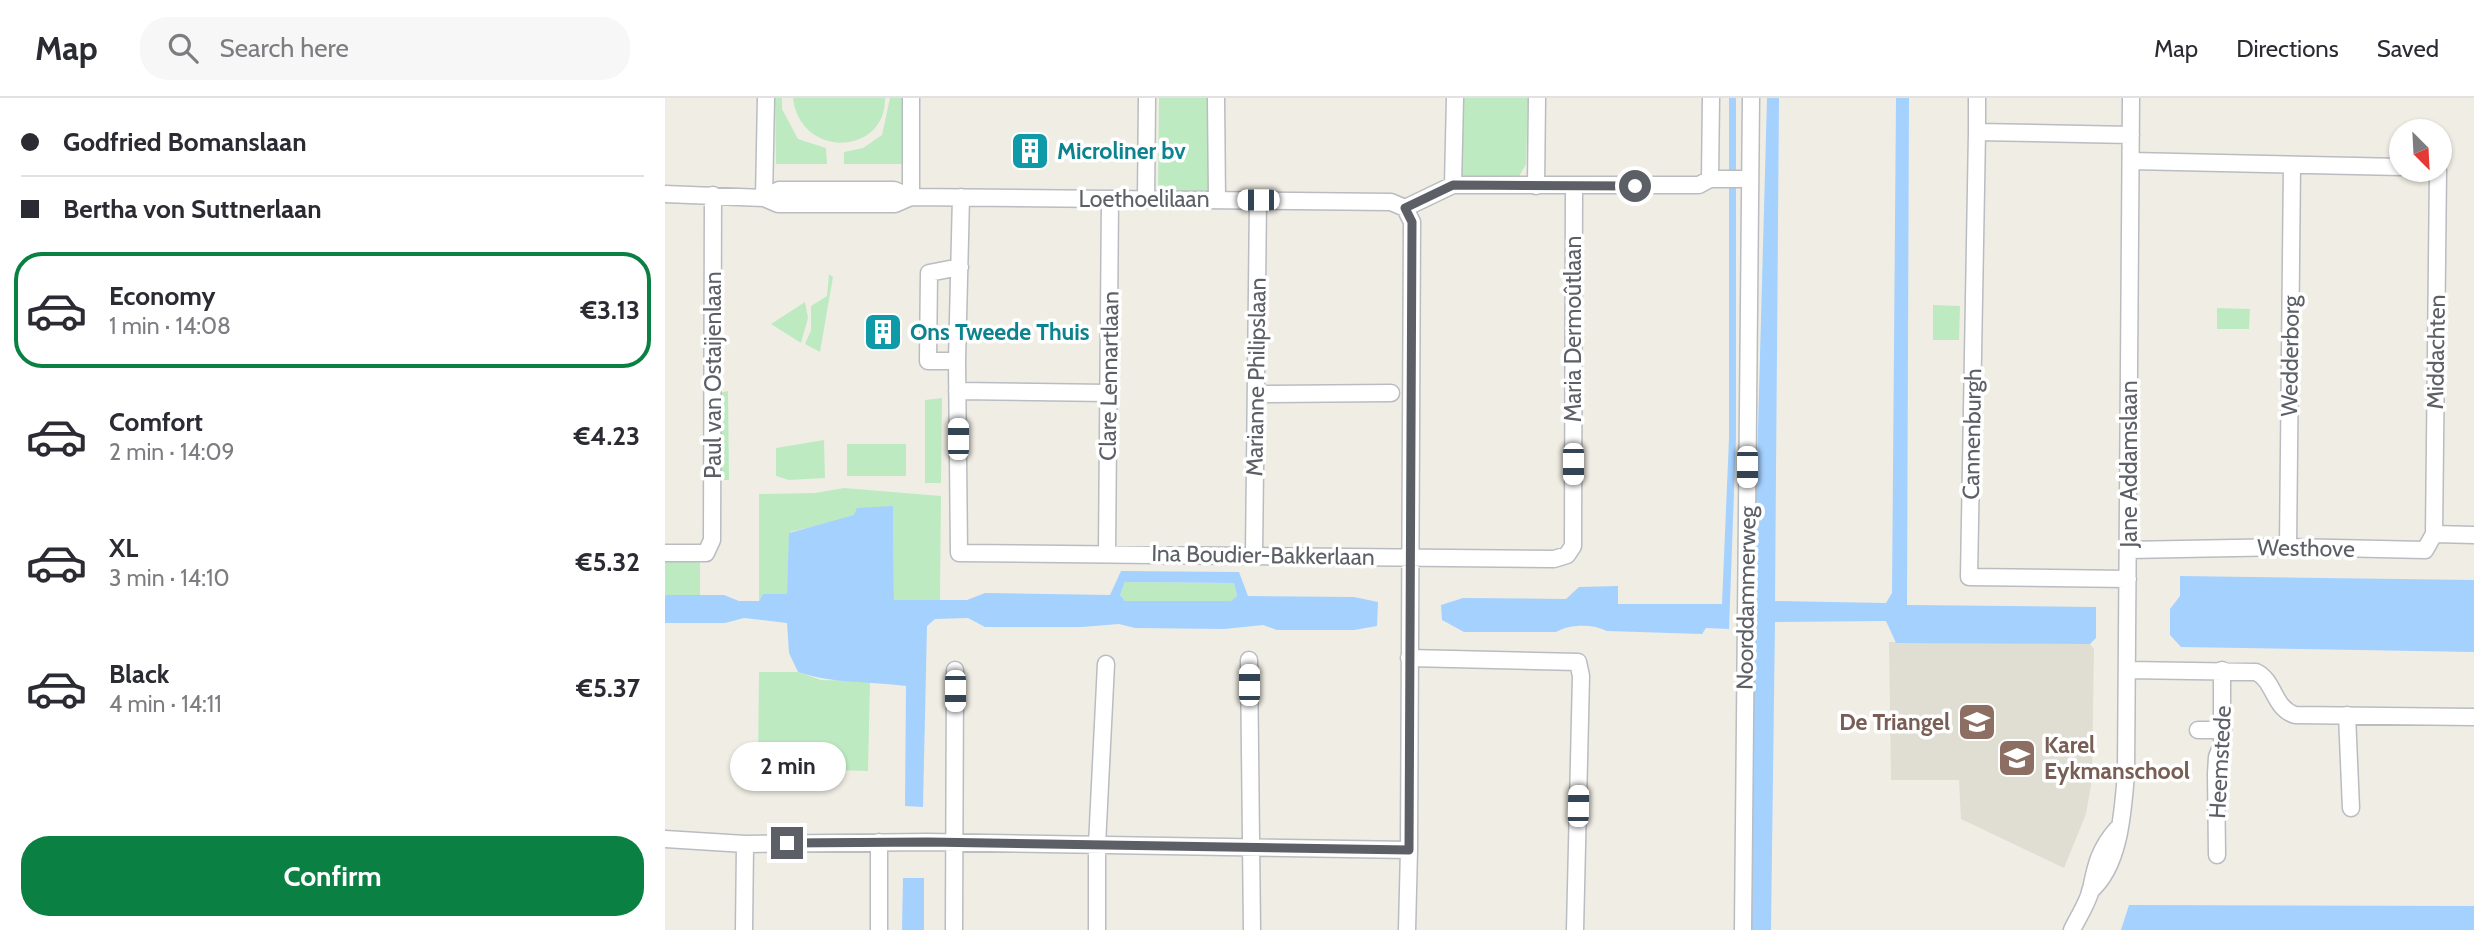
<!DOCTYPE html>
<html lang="en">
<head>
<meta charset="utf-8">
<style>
	:root { --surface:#fff; --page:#f7f7f7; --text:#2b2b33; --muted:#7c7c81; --line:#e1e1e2; --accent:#0b8043 }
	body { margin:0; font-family:Cabin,sans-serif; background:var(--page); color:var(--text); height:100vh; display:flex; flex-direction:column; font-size:26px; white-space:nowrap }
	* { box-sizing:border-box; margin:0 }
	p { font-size:23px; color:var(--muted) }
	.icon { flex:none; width:38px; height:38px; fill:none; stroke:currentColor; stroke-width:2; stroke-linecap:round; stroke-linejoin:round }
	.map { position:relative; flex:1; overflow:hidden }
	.details { display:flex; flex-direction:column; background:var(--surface); width:665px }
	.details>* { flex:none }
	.guide { display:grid; align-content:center; height:154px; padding:0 21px; background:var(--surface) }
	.needle { width:46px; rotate:156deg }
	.tools { position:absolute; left:1724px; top:21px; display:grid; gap:14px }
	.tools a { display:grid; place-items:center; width:63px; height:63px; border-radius:50%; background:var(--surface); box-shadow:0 2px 5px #0004; font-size:35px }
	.end { position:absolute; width:32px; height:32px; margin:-16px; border:9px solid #5c6066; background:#fff; box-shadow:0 0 0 4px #fff }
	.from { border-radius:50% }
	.bubble { position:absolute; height:49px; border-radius:24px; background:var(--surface); box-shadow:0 2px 5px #0004; font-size:23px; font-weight:700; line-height:49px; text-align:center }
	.car { position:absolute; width:21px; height:42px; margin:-21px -10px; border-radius:9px; box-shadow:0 0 5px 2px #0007; background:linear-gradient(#fff 24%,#345 0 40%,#fff 0 76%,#345 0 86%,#fff 0) }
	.guide b { display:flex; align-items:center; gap:24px; height:66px; font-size:26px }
	.guide b+b { border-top:2px solid var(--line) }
	.guide i { width:18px; height:18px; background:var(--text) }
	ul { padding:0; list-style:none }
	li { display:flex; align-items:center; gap:21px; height:116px; margin:0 14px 10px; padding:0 7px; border:4px solid transparent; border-radius:28px }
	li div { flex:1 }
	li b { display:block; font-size:26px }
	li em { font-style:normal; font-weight:700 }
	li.on { border-color:var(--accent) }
	li>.icon { width:63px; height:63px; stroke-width:1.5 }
	.primary-button { display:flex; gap:14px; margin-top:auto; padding:14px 21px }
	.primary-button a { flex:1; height:80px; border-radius:28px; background:var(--accent); color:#fff; font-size:28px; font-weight:700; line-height:80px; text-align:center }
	header { display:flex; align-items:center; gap:42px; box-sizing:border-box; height:98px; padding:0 35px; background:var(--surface); border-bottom:2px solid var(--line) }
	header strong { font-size:33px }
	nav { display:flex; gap:38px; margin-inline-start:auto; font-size:24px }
	.search { width:490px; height:63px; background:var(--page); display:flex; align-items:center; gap:18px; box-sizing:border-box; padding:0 24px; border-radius:28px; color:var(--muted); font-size:26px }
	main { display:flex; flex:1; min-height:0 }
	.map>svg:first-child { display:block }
	.education { fill:#e0ded3 }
	.green { fill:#beeac2 }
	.water { fill:#a5d1ff; fill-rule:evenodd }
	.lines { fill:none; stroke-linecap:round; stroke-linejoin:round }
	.minor-casing { stroke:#b9bcc1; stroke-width:19 }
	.minor { stroke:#fff; stroke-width:16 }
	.route { stroke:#5c6066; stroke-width:9 }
	.labels { text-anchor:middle; stroke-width:7; stroke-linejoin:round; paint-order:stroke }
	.culture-label { font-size:23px; font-weight:bold; fill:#0d838f; stroke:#fff; text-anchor:start }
	.street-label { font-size:23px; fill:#5c6066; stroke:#fff }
	.education-label { font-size:23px; font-weight:bold; fill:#785e54; stroke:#fff; text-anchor:end }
</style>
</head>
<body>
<header>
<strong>Map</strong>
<div class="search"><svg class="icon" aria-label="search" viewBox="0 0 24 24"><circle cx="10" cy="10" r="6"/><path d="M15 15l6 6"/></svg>Search here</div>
<nav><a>Map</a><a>Directions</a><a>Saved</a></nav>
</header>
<main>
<section class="details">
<div class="guide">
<b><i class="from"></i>Godfried Bomanslaan</b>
<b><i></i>Bertha von Suttnerlaan</b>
</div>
<ul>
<li class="on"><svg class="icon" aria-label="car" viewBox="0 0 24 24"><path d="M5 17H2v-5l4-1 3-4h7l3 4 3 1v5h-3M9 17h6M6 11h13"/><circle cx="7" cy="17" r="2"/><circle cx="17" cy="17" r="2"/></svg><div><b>Economy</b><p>1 min · 14:08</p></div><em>€3.13</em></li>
<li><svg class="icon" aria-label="car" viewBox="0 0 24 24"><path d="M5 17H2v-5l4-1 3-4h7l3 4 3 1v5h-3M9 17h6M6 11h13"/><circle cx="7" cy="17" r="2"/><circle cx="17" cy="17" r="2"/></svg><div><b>Comfort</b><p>2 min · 14:09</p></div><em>€4.23</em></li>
<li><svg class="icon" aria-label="car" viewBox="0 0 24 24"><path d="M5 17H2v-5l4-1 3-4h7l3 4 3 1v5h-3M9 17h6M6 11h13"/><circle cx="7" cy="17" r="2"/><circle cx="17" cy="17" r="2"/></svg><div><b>XL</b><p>3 min · 14:10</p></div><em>€5.32</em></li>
<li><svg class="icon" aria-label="car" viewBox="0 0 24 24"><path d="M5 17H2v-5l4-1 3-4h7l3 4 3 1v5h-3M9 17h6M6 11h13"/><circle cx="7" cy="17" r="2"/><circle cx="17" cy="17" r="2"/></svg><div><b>Black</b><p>4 min · 14:11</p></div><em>€5.37</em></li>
</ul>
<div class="primary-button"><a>Confirm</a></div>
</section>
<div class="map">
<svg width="1809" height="832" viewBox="0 0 1809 832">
	<rect width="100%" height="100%" fill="#f0eee4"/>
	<path class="education" d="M1224,544L1425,546L1429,551L1427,682L1421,716L1399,770L1296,721L1294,682H1226Z"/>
	<path class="green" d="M110,0H117V11L133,41L161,50L162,66H111Z
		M128,0H220C221,58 135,61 128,0Z
		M225,0H241L240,66H179V54L198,50L217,37Z
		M494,0H545V95H493Z
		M795,0H863L861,66L851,84L802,82L794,73Z
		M164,176L168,179L155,254L140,246L146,232V208L162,198Z
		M140,204L143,220L136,245L106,226Z
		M1268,207L1295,208L1294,242H1268Z
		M1552,210L1585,211L1584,231H1552Z
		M63,293L64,382H53L55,295Z
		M277,300L276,385H260V302Z
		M159,342L160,380L124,382L111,378V350Z
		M182,346H241V378H182Z
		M179,390L276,398L275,502H229L228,409L125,434L122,496H98L94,503V396L150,395Z
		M0,458L35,460V497H0Z
		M460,484L569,485L572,498L566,504L460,503L455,497Z
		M94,574H133L156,582L205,583L203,673L93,670Z"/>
	<path class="water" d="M1064,0H1071V340L1064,531L1041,530L1037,536L942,533C927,526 906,526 891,534H799L777,522L776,507L798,500L901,501L914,489L953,488V506H1057L1064,340Z
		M1102,0H1114L1110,503L1221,505L1227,495L1231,0H1244L1242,507L1431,509V540L1425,546L1231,545L1221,523L1110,524L1106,832H1084L1086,590Z
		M228,408L229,502H302L320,495L445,497L456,473L574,474L583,498L689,499L713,504L712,528L689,532H612L598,527L559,531L470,530L454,526L417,529H320L303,520L270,521L262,528L258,709L240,708L241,588C205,583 167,586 133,574L124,555L122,525L79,520L60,525H0V497H59L74,503H94L98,496H122L124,435L189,417L192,410ZM460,484L569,485L572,498L566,503H460L455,497Z
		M1515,478L1809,482V554L1516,549L1505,537V511L1515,498Z
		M238,780H259V832H237Z
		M1464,807L1809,808V832H1456Z"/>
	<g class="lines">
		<defs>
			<path id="minor" d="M551,0L552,102
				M1312,0V34
				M1467,63L1736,69
				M1045,81L1046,0
				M1045,81H1085
				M788,87L790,0
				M871,88L872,0
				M0,96L99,100L113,106H230L246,99
				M246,99V0
				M296,99L292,263L294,455L889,461L902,457L908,448L909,88
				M99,100L114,92H229L246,99L726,104L740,110L747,124L744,752
				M99,100L101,0
				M481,101L482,0
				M740,110L788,87H1034L1045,81
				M292,263H263L264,175L295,169
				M292,293L443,295
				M591,296L726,295
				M1769,436L1809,437
				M1623,449L1627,67
				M1463,452L1623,449L1760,452L1769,436L1773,72
				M0,455H41L47,442L48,97
				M442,455L445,101
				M589,456L593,102
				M1463,481L1304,479L1312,34L1466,37
				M744,560L913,564L916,578L910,832
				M584,562L587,832
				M1462,572L1591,574C1610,583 1608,610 1630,617L1809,619
				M1682,617L1686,710
				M1533,632H1558
				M0,741L80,746L263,744L744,752L742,832
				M1552,757L1551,676L1552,659L1557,646V572
				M1425,793C1455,768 1458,713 1461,675L1466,0
				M79,832L80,746
				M214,832V744
				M289,832L290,572
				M432,832V747L441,566
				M1078,832L1086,0
				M1407,832C1413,819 1423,805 1426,791C1431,766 1435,750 1452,731"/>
		</defs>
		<use href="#minor" class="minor-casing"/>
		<use href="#minor" class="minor"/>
	</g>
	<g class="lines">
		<path class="route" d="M122,745L263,744L744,752L747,124L740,110L788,87L970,88"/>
	</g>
	<defs>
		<symbol id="building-square" viewBox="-11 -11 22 22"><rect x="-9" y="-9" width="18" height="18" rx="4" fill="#0f9aa8" stroke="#fff"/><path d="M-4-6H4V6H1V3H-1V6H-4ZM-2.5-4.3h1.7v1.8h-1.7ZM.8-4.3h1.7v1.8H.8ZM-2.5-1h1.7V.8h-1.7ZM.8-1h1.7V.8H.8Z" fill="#fff"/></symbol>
		<symbol id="school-square" viewBox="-11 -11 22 22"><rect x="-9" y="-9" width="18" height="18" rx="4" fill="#8d6e63" stroke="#fff"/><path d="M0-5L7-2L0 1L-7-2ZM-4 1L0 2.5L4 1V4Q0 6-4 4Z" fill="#fff"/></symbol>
	</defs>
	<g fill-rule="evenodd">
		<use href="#building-square" x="343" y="31" width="44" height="44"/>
		<use href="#building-square" x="196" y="212" width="44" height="44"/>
		<use href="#school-square" x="1290" y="602" width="44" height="44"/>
		<use href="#school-square" x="1330" y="638" width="44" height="44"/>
	</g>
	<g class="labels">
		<g class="culture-label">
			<text x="392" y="61">Microliner bv</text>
			<text x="245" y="242">Ons Tweede Thuis</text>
		</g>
		<g class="street-label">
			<text x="479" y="109">Loethoelilaan</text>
			<text transform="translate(908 231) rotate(-90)" y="8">Maria Dermoûtlaan</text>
			<text transform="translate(1771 254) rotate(-89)" y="8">Middachten</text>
			<text transform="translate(1625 258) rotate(-89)" y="8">Wedderborg</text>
			<text transform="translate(48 277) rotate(-90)" y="8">Paul van Ostaijenlaan</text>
			<text transform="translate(444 278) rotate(-89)" y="8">Clare Lennartlaan</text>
			<text transform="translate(591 279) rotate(-89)" y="8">Marianne Philipslaan</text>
			<text transform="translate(1307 336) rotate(-89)" y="8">Cannenburgh</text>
			<text transform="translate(1464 366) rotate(-90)" y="8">Jane Addamslaan</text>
			<text transform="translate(1641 450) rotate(1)" y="8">Westhove</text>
			<text transform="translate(598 457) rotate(1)" y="8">Ina Boudier-Bakkerlaan</text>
			<text transform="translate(1081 500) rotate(-89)" y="8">Noorddammerweg</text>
			<text transform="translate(1555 664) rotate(-87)" y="8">Heemstede</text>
		</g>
		<g class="education-label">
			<text x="1285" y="632">De Triangel</text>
			<text x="1379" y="655" text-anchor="start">Karel<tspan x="1379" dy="26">Eykmanschool</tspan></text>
		</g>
	</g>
</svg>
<div class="tools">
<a><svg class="needle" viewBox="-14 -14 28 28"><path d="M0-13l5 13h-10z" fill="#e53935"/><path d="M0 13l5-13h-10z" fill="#7c7c81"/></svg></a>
</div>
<i class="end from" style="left:970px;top:88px"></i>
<i class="end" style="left:122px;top:745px"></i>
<div class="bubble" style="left:65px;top:644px;width:116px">2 min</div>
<i class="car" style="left:593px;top:102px;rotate:270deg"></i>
<i class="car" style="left:293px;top:341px;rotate:0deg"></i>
<i class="car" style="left:908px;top:366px;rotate:180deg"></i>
<i class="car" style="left:1082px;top:369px;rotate:180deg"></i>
<i class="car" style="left:584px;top:587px;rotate:0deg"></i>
<i class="car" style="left:290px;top:593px;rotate:180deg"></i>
<i class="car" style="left:913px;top:708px;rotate:1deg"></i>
</div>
</main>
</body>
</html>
